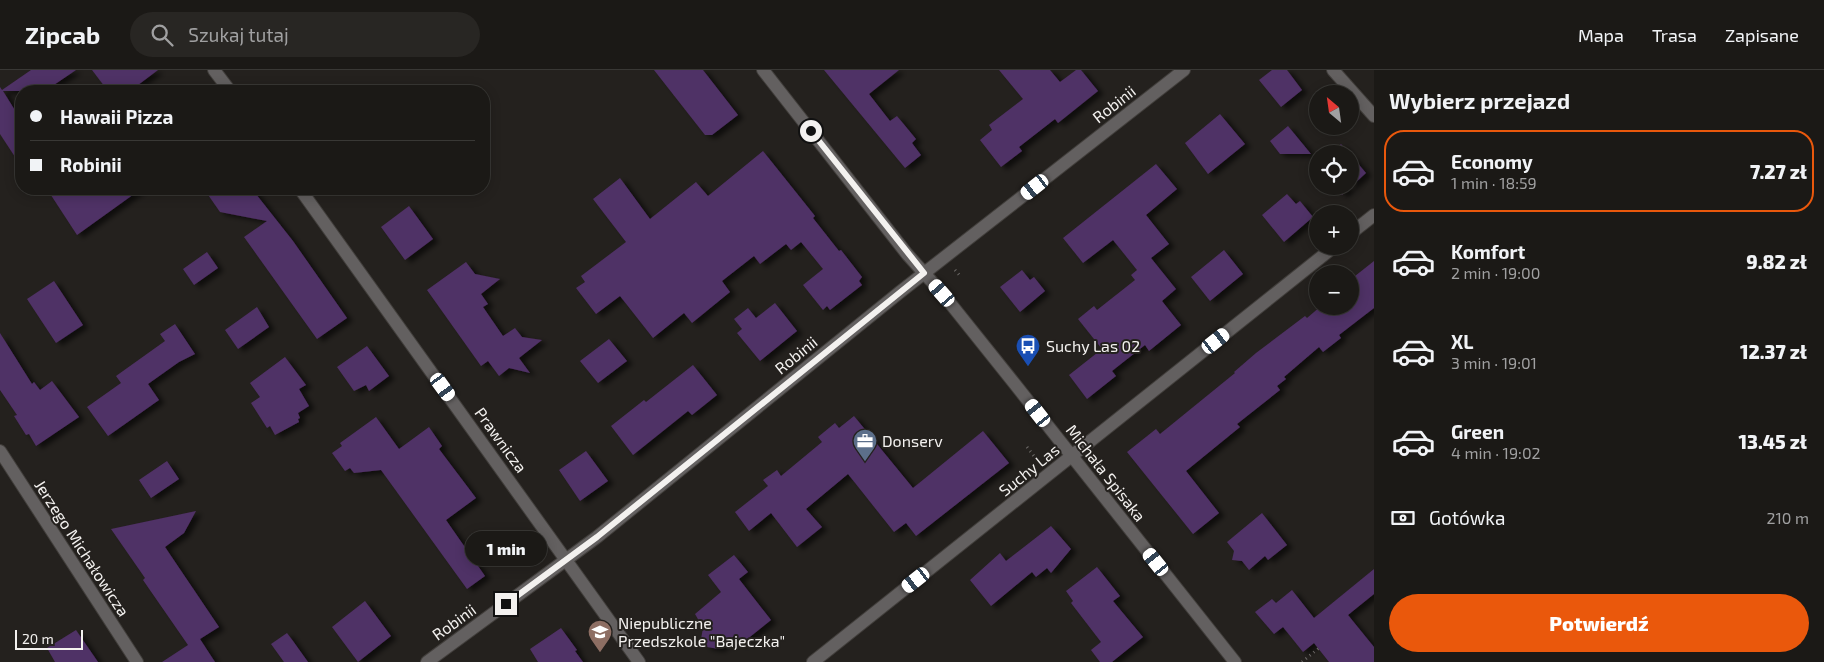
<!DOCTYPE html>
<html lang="pl">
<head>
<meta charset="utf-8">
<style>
	:root { --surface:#1b1916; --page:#282623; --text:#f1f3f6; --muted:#a0a0a1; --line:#393835; --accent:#ea580c }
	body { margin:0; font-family:"Exo 2",sans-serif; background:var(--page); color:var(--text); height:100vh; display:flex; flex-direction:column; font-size:19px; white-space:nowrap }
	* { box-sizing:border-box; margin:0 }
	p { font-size:16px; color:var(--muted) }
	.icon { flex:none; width:28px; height:28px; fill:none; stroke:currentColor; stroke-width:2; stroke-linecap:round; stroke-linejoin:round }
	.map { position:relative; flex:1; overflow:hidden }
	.details { display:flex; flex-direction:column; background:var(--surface); width:450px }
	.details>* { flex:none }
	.banner { position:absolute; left:15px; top:15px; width:475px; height:110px; border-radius:20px; box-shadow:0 2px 12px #0003,0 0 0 1px var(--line); display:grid; align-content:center; height:110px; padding:0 15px; background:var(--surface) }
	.needle { width:32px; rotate:331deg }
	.fabs { position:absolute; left:1309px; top:15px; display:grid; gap:10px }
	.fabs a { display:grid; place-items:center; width:50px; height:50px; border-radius:50%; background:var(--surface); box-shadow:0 2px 12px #0003,0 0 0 1px var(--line); font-size:25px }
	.scale { position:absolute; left:15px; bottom:12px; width:68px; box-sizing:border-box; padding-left:5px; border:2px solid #f3f1ef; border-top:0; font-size:14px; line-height:18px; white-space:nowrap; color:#f3f1ef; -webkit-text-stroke:4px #24211e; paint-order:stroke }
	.end { position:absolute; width:22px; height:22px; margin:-11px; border:6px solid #f3f1ef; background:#111; box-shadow:0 0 0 2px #111 }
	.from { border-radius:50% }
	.bubble { position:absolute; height:35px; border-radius:18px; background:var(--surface); box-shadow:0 2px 12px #0003,0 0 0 1px var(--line); font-size:16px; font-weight:800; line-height:35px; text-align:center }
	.car { position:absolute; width:15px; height:30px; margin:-15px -8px; border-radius:6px; box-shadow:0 0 4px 1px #0007; background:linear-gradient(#fff 24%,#345 0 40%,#fff 0 76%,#345 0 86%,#fff 0) }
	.banner b { display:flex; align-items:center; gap:18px; height:48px; font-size:19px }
	.banner b+b { border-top:1px solid var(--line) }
	.banner i { width:12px; height:12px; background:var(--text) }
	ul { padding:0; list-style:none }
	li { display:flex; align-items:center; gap:15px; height:82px; margin:0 10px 8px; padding:0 5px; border:2px solid transparent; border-radius:20px }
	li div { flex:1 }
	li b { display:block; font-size:19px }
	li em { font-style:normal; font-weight:800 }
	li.current { border-color:var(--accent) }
	li>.icon { width:45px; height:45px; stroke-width:1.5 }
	h2 { padding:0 15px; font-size:22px; line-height:60px }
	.pay { display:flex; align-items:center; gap:12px; height:55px; padding:0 15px; font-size:19px }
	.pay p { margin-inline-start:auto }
	.action { display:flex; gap:10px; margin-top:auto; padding:10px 15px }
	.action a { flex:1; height:58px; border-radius:30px; background:var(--accent); color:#fff; font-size:20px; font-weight:800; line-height:58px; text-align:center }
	header { display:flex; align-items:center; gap:30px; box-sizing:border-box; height:70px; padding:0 25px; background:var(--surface); border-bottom:1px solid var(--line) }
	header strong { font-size:24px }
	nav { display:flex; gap:28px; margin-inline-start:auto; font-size:18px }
	.search { width:350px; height:45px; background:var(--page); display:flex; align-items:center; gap:12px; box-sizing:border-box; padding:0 18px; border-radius:28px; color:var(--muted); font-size:19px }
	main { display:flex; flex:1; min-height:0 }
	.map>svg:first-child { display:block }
	.building { fill:#503066; filter:url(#shadow) }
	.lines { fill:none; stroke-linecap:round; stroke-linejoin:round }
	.minor-casing { stroke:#413e3b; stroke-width:14 }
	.path { stroke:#6c6967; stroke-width:3; stroke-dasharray:1 4; stroke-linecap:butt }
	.minor { stroke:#636060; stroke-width:12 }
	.route { stroke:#f3f1ef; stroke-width:6 }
	.labels { text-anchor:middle; stroke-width:4; stroke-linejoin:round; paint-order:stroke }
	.street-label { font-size:16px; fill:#f3f1ef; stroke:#24211e }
	.poi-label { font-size:16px; fill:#f3f1ef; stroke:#24211e; text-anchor:start }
</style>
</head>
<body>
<header>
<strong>Zipcab</strong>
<div class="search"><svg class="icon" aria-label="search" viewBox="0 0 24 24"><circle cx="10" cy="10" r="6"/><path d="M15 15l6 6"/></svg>Szukaj tutaj</div>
<nav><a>Mapa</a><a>Trasa</a><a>Zapisane</a></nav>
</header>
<main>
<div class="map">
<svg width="1374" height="592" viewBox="0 0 1374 592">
	<defs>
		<filter id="shadow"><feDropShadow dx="5.5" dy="3" stdDeviation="2.5" flood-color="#0009"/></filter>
	</defs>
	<rect width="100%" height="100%" fill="#24211e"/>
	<path class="building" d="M31,0H76L45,21H3L21,50V96L0,64V17L2,20Z
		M92,0H158L130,21H108Z
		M654,0H703L738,45L712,65H705Z
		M824,0H899L869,24L890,51L897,46L916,69L912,73L921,85L905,98Z
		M999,0H1050L1060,12L1076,0H1081L1098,21L1058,53L1055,49L1019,77L1022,81L1001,97L980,70L992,60L989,55L1023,29Z
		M1272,0H1287L1302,20L1281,37L1259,10Z
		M1220,44L1245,74L1208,104L1185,73Z
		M1288,56L1311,84H1280L1270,71Z
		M1341,74L1350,84H1330Z
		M763,81L815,146L813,148L839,181L841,180L862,207L859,211L862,215L830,240L827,236L823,240L803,215L823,199L801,172L791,180L786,174L760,194L754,186L722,211L730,222L692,253L684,243L653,268L620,226L596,244L576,218L585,212L581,206L626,172L593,129L620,108L650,149L696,112L708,126Z
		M1350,84L1366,103L1342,125L1334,116H1350Z
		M1156,94L1177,119L1146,145L1169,174L1151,188L1176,219L1162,231L1181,255L1149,281L1145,275L1112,301L1116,306L1087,329L1069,305L1102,279L1078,249L1094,236L1097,240L1135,210L1131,205L1137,200L1113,170L1083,193L1063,168Z
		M47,119H141L77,165Z
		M204,119H252L293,171L347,248L317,269L244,167L267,151L220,142Z
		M1287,124L1296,134L1300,131L1313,147L1284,172L1262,145Z
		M409,136L433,169L405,190L381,157Z
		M1224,180L1243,204L1210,231L1191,207Z
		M207,182L218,198L194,215L183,199Z
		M1374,191V238L1339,265L1341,268L1323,282L1319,277L1284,307L1286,309L1277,316L1280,320L1237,354L1240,357L1186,401L1219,443L1193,464L1127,382L1156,359L1160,364L1235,303L1234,302L1256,283L1305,246L1307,248L1321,236H1350V210Z
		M466,192L475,204L500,209L481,224L488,234L483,237L503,266L515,258L522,267L542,270L519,288L530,303L509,298L499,306L488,291L481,296L427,220Z
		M1022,200L1030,210L1034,207L1045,221L1020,242L1000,217Z
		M54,211L83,255L56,273L27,229Z
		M775,233L797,261L760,291L737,263L742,259L734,249L748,238L756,248Z
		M257,237L269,257L238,279L225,260Z
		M175,254L195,284L179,292L148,314L159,330L108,366L87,337L121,313L116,306L165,271L160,264Z
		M0,263L32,314L34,312L40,320L52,311L79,347L36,376L29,364L26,365L14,346L17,345L0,320Z
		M609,269L627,291L598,313L580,291Z
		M367,276L389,306L369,321L366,315L354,321L337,297Z
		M285,287L306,315L299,319L309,336L298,343L300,348L298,349L299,352L275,365L270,356L267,358L251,333L260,327L250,313Z
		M693,295L717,325L692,345L688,341L633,385L611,356L644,330L646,332Z
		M854,346L913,418L983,361L1009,393L916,466L906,453L894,462L848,404L806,439L822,457L797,477L771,443L749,461L735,442L768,416L763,410L777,400L781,406L822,372L818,367L835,353L839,358Z
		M376,347L399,379L429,357L442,376L439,379L476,428L446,450L485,506L467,519L381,400L354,403L350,398L345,401L332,383L342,376L340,373Z
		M586,381L608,411L580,431L559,400Z
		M167,391L179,409L151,428L139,410Z
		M196,441L184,463L165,477L219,557L200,569L215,592H162L188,575L143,510L145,508L111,459Z
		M1262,443L1287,475L1268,490L1265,486L1249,500L1242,491L1232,490L1234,481L1227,472Z
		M1051,456L1071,479L1051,503L1047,498L1036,507L1032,502L991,536L970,510L1000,483L1006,491Z
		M734,485L748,502L739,509L771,550L741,574L734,566L719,579L707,577L701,569L703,558L695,544L721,522L708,505Z
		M1097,497L1120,526L1113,531L1143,567L1112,592H1100L1091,580L1101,572L1071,533L1073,531L1066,521Z
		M1374,499V524L1348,545L1374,577V592H1329L1314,573L1303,582L1283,557L1274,564L1255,542L1272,529L1276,533L1292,520L1314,548Z
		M365,531L391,566L358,592L332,557Z
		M561,558L577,580L575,581L583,592H538L530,579Z
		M76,560L98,592H55L47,578Z
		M287,563L293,571L308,592H284L271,574Z"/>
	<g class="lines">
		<defs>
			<path id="minor" d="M214,0L230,21
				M763,0L907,184L942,223L1014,313L1235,592
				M1333,0L1374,46
				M300,119L639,592
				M1350,164L1374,145
				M0,381L137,592
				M427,592L597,467L900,222L1184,0
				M813,592L1335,176"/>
		</defs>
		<use href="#minor" class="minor-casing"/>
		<path class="path" d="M955,200L961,207
			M1027,377L1037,390
			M1302,592L1319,578"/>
		<use href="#minor" class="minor"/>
	</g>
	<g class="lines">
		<path class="route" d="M506,534L597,467L924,203L811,61"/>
	</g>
	<defs>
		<symbol id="bus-pin" viewBox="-11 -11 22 30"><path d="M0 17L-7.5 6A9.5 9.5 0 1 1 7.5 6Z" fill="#1a4fb4" stroke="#24211e"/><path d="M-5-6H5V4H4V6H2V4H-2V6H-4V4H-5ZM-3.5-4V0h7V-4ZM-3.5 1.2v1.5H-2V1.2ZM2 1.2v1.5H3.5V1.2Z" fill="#fff"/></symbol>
		<symbol id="office-pin" viewBox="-11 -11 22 30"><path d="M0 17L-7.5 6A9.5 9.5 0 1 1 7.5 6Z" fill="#5c6f8a" stroke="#24211e"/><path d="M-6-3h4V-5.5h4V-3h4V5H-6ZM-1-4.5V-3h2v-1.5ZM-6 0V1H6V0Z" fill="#fff"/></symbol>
		<symbol id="school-pin" viewBox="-11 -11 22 30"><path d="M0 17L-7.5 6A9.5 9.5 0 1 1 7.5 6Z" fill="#8d6e63" stroke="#24211e"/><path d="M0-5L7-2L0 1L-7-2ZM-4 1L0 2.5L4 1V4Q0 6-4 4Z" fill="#fff"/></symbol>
	</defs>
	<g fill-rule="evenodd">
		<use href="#bus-pin" x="1014" y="262" width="28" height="38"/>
		<use href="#office-pin" x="851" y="357" width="28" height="38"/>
		<use href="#school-pin" x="586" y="548" width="28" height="38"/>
	</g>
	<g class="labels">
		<g class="street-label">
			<text transform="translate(1114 34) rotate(-38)" y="6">Robinii</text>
			<text transform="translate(796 285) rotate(-39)" y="6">Robinii</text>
			<text transform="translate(501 370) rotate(54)" y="6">Prawnicza</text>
			<text transform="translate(1029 400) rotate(-39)" y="6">Suchy Las</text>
			<text transform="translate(1106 403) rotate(52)" y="6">Michała Spisaka</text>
			<text transform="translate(82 478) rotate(57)" y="6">Jerzego Michałowicza</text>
			<text transform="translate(454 552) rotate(-36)" y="6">Robinii</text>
		</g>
		<g class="poi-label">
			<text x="1046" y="282">Suchy Las 02</text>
			<text x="882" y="377">Donserv</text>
			<text x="618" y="559">Niepubliczne<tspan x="618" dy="18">Przedszkole "Bajeczka"</tspan></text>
		</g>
	</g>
</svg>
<div class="fabs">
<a><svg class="needle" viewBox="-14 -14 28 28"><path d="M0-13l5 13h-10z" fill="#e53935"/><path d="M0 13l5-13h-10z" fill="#a0a0a1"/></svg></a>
<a><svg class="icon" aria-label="locate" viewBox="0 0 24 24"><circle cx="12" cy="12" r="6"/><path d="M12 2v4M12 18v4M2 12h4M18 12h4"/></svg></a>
<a>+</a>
<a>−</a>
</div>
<div class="scale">20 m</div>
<i class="end from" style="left:811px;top:61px"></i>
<i class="end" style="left:506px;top:534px"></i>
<div class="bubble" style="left:465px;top:461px;width:82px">1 min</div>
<i class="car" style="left:1035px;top:117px;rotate:232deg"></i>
<i class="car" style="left:942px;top:223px;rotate:319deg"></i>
<i class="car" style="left:1216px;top:271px;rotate:52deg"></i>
<i class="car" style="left:443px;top:317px;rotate:144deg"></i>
<i class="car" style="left:1038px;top:343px;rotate:322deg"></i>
<i class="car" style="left:1156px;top:492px;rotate:321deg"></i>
<i class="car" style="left:916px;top:510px;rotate:232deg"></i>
<div class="banner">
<b><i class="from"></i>Hawaii Pizza</b>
<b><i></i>Robinii</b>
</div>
</div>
<section class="details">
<h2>Wybierz przejazd</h2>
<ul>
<li class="current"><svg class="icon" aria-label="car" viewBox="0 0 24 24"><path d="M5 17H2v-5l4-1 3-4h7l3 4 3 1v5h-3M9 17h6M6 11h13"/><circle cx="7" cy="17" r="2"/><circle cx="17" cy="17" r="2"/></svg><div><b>Economy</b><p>1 min · 18:59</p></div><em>7.27 zł</em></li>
<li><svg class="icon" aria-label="car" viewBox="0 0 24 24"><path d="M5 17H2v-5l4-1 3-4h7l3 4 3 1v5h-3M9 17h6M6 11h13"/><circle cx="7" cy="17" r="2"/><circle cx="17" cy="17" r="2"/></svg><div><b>Komfort</b><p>2 min · 19:00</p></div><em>9.82 zł</em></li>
<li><svg class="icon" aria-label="car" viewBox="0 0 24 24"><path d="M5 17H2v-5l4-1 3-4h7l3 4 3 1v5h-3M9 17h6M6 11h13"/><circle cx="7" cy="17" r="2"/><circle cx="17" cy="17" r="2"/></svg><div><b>XL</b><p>3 min · 19:01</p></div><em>12.37 zł</em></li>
<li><svg class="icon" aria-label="car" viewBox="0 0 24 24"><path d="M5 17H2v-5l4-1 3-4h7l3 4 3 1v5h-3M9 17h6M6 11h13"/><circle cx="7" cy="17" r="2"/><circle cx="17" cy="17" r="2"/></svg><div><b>Green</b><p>4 min · 19:02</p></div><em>13.45 zł</em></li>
</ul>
<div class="pay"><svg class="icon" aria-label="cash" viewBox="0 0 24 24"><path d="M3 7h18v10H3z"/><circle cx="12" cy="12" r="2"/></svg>Gotówka<p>210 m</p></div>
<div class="action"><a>Potwierdź</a></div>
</section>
</main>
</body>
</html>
